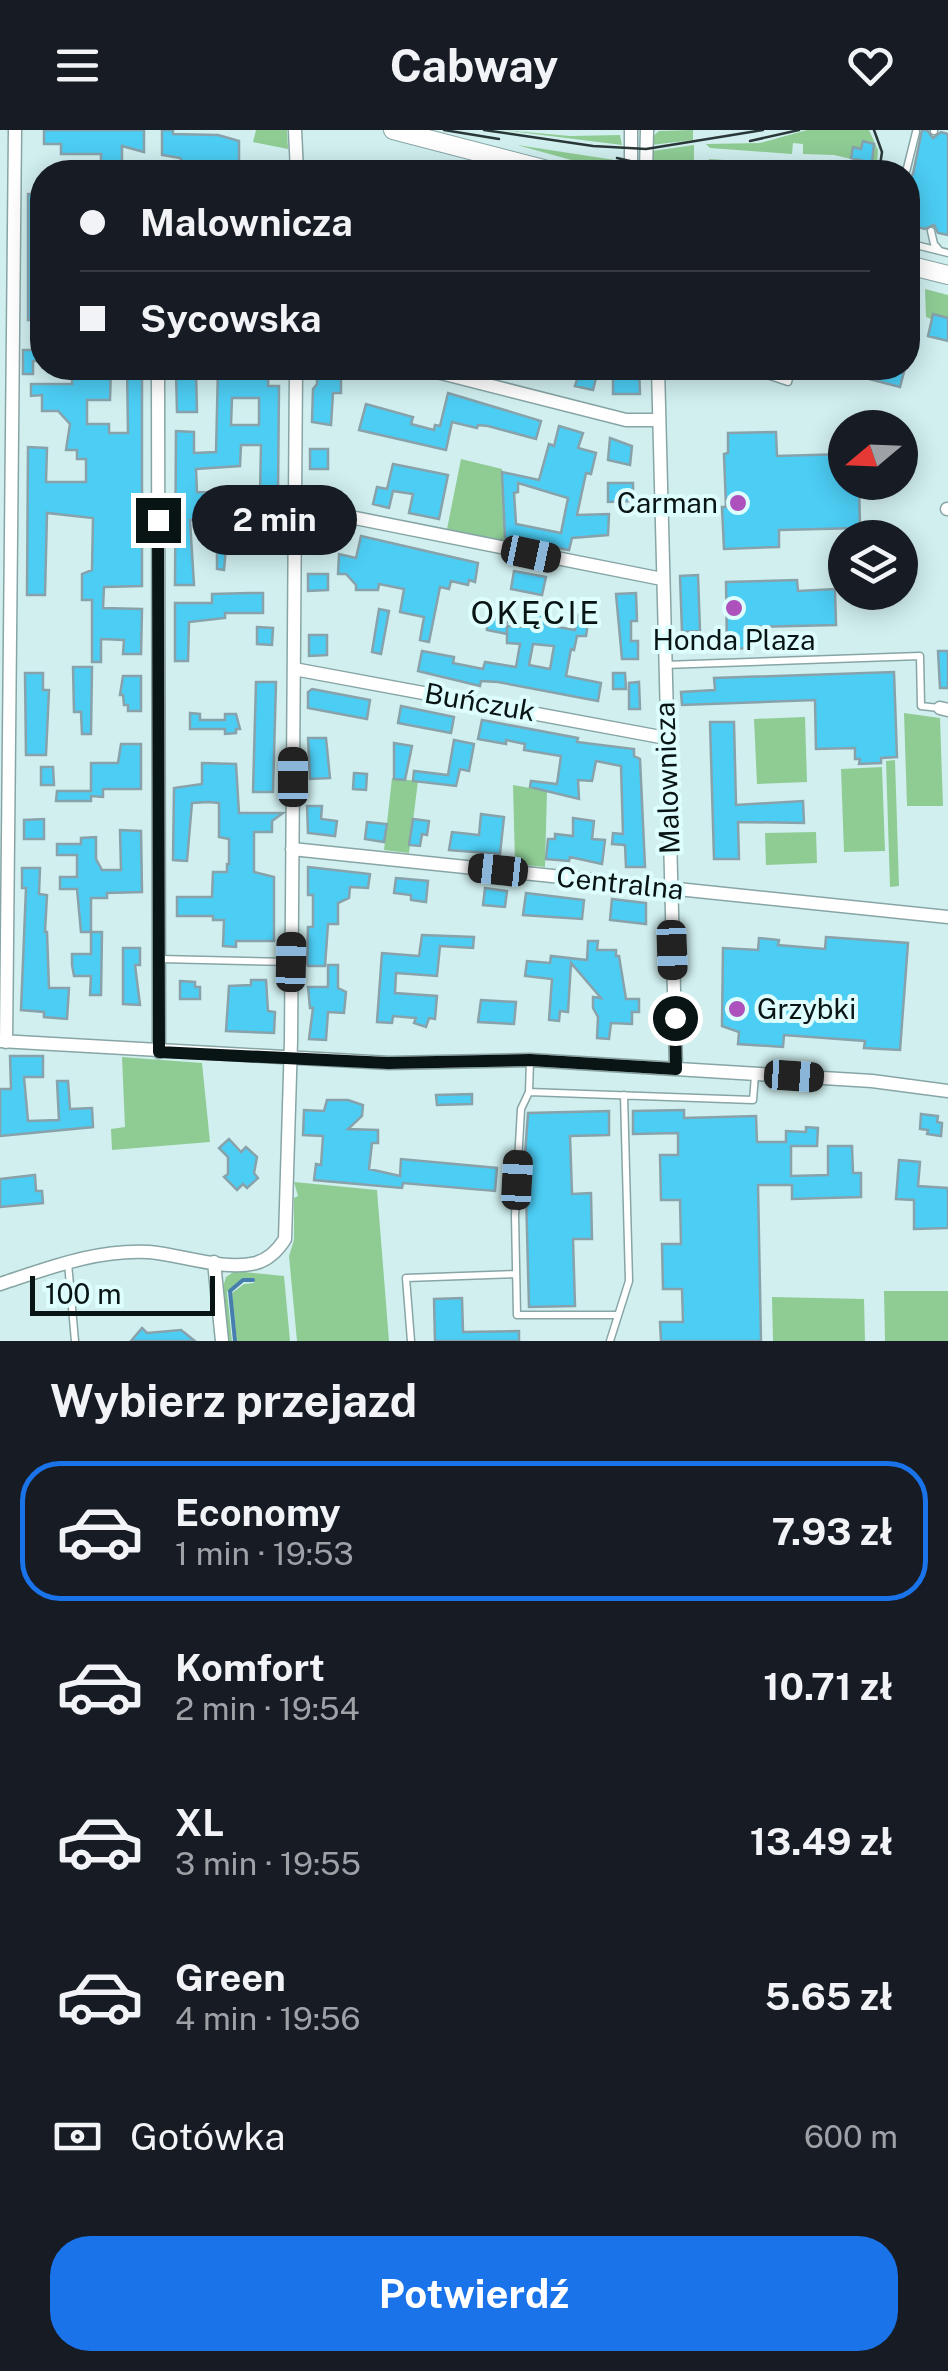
<!DOCTYPE html>
<html lang="pl">
<head>
<meta charset="utf-8">
<style>
	:root { --surface:#171b24; --page:#242831; --text:#f1f3f6; --muted:#9ea1a6; --line:#363941; --accent:#1a73e8 }
	body { margin:0; font-family:"Public Sans",sans-serif; background:var(--page); color:var(--text); height:100vh; display:flex; flex-direction:column; font-size:38px; white-space:nowrap }
	* { box-sizing:border-box; margin:0 }
	p { font-size:32px; color:var(--muted) }
	.icon { flex:none; width:55px; height:55px; fill:none; stroke:currentColor; stroke-width:2; stroke-linecap:round; stroke-linejoin:round }
	.map { position:relative; height:1211px; overflow:hidden }
	.details { display:flex; flex-direction:column; background:var(--surface); flex:1 }
	.details>* { flex:none }
	.hud { position:absolute; left:30px; top:30px; width:890px; height:220px; border-radius:40px; box-shadow:0 5px 25px #0003; display:grid; align-content:center; height:220px; padding:0 50px; background:var(--surface) }
	.needle { width:65px; rotate:251deg }
	.controls { position:absolute; left:828px; top:280px; display:grid; gap:20px }
	.controls a { display:grid; place-items:center; width:90px; height:90px; border-radius:50%; background:var(--surface); box-shadow:0 5px 25px #0003; font-size:50px }
	.scale { position:absolute; left:30px; bottom:25px; width:185px; box-sizing:border-box; padding-left:10px; border:5px solid #091414; border-top:0; font-size:28px; line-height:35px; white-space:nowrap; color:#091414; -webkit-text-stroke:8px #defdfd; paint-order:stroke }
	.end { position:absolute; width:45px; height:45px; margin:-22px; border:12px solid #091414; background:#fff; box-shadow:0 0 0 5px #fff }
	.from { border-radius:50% }
	.bubble { position:absolute; height:70px; border-radius:35px; background:var(--surface); box-shadow:0 5px 25px #0003; font-size:32px; font-weight:700; line-height:70px; text-align:center }
	.car { position:absolute; width:30px; height:60px; margin:-30px -15px; border-radius:12px; box-shadow:0 0 8px 2px #0007; background:linear-gradient(#222 24%,#8ab4d8 0 40%,#222 0 76%,#8ab4d8 0 86%,#222 0) }
	.hud b { display:flex; align-items:center; gap:35px; height:95px; font-size:38px }
	.hud b+b { border-top:2px solid var(--line) }
	.hud i { width:25px; height:25px; background:var(--text) }
	ul { padding:0; list-style:none }
	li { display:flex; align-items:center; gap:30px; height:140px; margin:0 20px 15px; padding:0 30px; border:5px solid transparent; border-radius:40px }
	li div { flex:1 }
	li b { display:block; font-size:38px }
	li em { font-style:normal; font-weight:700 }
	li.on { border-color:var(--accent) }
	li>.icon { width:90px; height:90px; stroke-width:1.5 }
	h2 { padding:0 50px; font-size:45px; line-height:120px }
	.pay { display:flex; align-items:center; gap:25px; height:110px; padding:0 50px; font-size:38px }
	.pay p { margin-inline-start:auto }
	.action { display:flex; gap:20px; margin-top:auto; padding:20px 50px }
	.action a { flex:1; height:115px; border-radius:40px; background:var(--accent); color:#fff; font-size:40px; font-weight:700; line-height:115px; text-align:center }
	header { display:flex; justify-content:space-between; align-items:center; height:130px; padding:0 50px; background:var(--surface); font-size:45px; font-weight:700 }
	.map>svg:first-child { display:block }
	.green { fill:#8fcc94 }
	.lines { fill:none; stroke-linecap:round; stroke-linejoin:round }
	.stream { stroke:#467fad; stroke-width:4 }
	.building { fill:#4ccdf4; stroke:#88a2ab; stroke-width:2.5; fill-rule:evenodd }
	.service-casing { stroke:#88a5a5; stroke-width:9 }
	.minor-casing { stroke:#88a5a5; stroke-width:15 }
	.secondary-casing { stroke:#88a5a5; stroke-width:20 }
	.service { stroke:#fff; stroke-width:6 }
	.minor { stroke:#fff; stroke-width:12 }
	.secondary { stroke:#fff; stroke-width:18 }
	.tram { stroke:#293737; stroke-width:2.5 }
	.route { stroke:#091414; stroke-width:12 }
	.poi-dot { fill:#ad51bc; stroke:#defdfd; stroke-width:4 }
	.labels { text-anchor:middle; stroke-width:8; stroke-linejoin:round; paint-order:stroke }
	.poi-label { font-size:28px; fill:#091414; stroke:#defdfd; text-anchor:end }
	.street-label { font-size:28px; fill:#091414; stroke:#defdfd }
	.quarter-label { font-size:32px; letter-spacing:2.5px; fill:#091414; stroke:#defdfd }
</style>
</head>
<body>
<header><svg class="icon" aria-label="menu" viewBox="0 0 24 24"><path d="M4 6h16M4 12h16M4 18h16"/></svg>Cabway<svg class="icon" aria-label="heart" viewBox="0 0 24 24"><path d="M12 20l-8-8c-3-5 5-10 8-4 3-6 11-1 8 4z"/></svg></header>
<div class="map">
<svg width="948" height="1211" viewBox="0 0 948 1211">
	<rect width="100%" height="100%" fill="#d1efef"/>
	<path class="green" d="M256,0H287L288,19L253,12Z
		M502,0L570,6L620,5L622,15Z
		M693,0V10L651,15V8L659,1Z
		M807,0H869L878,20L877,35L834,25L803,24V14L793,13L792,24L710,18L706,14L760,13Z
		M517,15L615,30L593,36Z
		M694,15V35L652,33V21Z
		M709,29L817,36V40L824,41L827,37L833,42H737L708,36Z
		M925,159L948,165V188L933,184L931,189L926,187Z
		M461,329L502,339L505,411L447,399Z
		M904,583L940,588L943,676H907Z
		M805,587L807,652L757,654L754,589Z
		M895,630L899,756L890,757L886,631Z
		M882,637L885,721L844,722L841,639Z
		M392,648L418,651L409,723L384,720Z
		M513,655L547,661L545,737L515,734Z
		M816,702L817,733L766,735L765,703Z
		M122,927L202,933L210,1012L112,1020L111,999L125,997Z
		M294,1052L377,1060L389,1211H297L289,1126L294,1110V1068L298,1066Z
		M235,1141L284,1146L290,1211H237L232,1163L244,1154L254,1153V1148H243L227,1162L232,1211H228L223,1157L226,1147Z
		M884,1161H948V1211H885Z
		M772,1167L864,1169L865,1211H773Z"/>
	<g class="lines">
		<path class="stream" d="M235,1211L230,1161L243,1150H253"/>
	</g>
	<path class="building" d="M44,0H144V22L122,16V42H101V24H61V14H44Z
		M162,0H173V4L218,5L239,11V42H208V35L184,34L180,28L162,25Z
		M922,0H927L933,8L941,2L948,4V105L938,103L934,95L925,99L917,97L914,89H908V49L913,44Z
		M863,11L874,14L872,33L851,28L853,17L861,19Z
		M28,64L42,65V190H28Z
		M933,184L948,188V211L928,206Z
		M23,220H42V231H33V244H23Z
		M72,238H111L110,270H87V294H109V303H128L127,238H141L142,240V456L104,457L103,478L142,479L141,524H123L124,510L101,509V532H92V470H82V444L92,440L93,388L47,383L45,465H27L28,317L47,318L46,352H86V329H77V320H66L70,294L58,281H42V265L31,266V254H72Z
		M218,238H269L268,256H279L278,363H260L261,315H241L240,336L196,339L197,362L226,363V404L257,403L258,392H266V401H277L266,414V421L226,418L224,440L217,439V415H214L212,391L190,390L194,455H175L176,301L194,302V323L216,322ZM232,268H259V295H231Z
		M613,238H639L640,264H613Z
		M838,238H905L900,257L838,241Z
		M580,240L597,244L593,260L575,256Z
		M196,242L197,282H177L176,243Z
		M317,243L341,244V263H333L331,295L312,292L313,259L317,254Z
		M448,263L541,291L536,309L488,296L478,295L477,298L452,292L446,320L359,300L366,274L413,287L411,294L434,300L435,295L440,296Z
		M559,296L583,303L578,318L596,323L591,344L586,343L577,385L609,384L608,405L572,408L569,420L505,408L502,342L539,350L549,314L554,316ZM518,353L568,368L561,403L516,394L514,363L518,362Z
		M776,302L777,326L845,324V352H859L860,398L779,400V417L724,419L722,377H726L724,324L728,323V303Z
		M610,308L632,316L630,335L608,330Z
		M310,319H328V339H310Z
		M393,334L448,345L439,389L409,383L413,364L393,361L389,378L373,374L377,357L387,359Z
		M608,353H633V371L608,372Z
		M313,399L330,400V417L313,416Z
		M361,406L478,433L475,452L469,450L468,455L451,451L449,459L440,457L429,512L420,510L424,487L400,482L404,459L379,454L378,460H356V455L346,444H338L339,424L356,428Z
		M514,441L546,447L542,465L511,459Z
		M308,444H328V460L308,461Z
		M698,445L700,501L682,502L680,446Z
		M797,450L798,461L835,459L836,495L751,497V518L727,519L726,452Z
		M250,463H263V483H225V488L189,492L188,531H175V473H212V464Z
		M636,463L637,491H631V511H638V529H622L616,464Z
		M379,479L389,481L381,524L372,522Z
		M528,482L545,483L546,495L575,500L578,485L589,487L586,506H577L574,520L571,519L566,546L601,553L598,571L498,552L481,551L480,556L418,541L422,521L454,527L453,533L483,539L485,532L516,537L520,514L507,513V497V504L487,500L486,487L507,490V496L526,497ZM533,514L554,516L550,539L529,535Z
		M257,497L273,498L272,515L257,514Z
		M309,505H327V525L309,526Z
		M938,521H948V558H940Z
		M73,537H92L91,604H82L81,582H74Z
		M894,542L897,627L881,628V633L859,634L860,629H855V618L816,619L815,570L682,575L681,562L715,560L714,548Z
		M25,543H43V560H49L46,625H26Z
		M613,543H625L626,559H613Z
		M123,546H141V581H128V575H124L123,565H120Z
		M256,552H276L273,662H253Z
		M639,552L640,579H629V553Z
		M312,559L370,570L367,589L308,578V562Z
		M401,576L454,587L451,603L398,593Z
		M190,583L200,584V590H225V584H236L240,599H236V603L225,604V599H190Z
		M482,590L578,608L577,612L634,619V626L640,629L645,737H626L625,715L612,714L613,703L623,704L621,636L596,631L592,651L578,650L579,669L530,657L531,651L557,654L561,626L524,620L525,614L506,610V614L478,609Z
		M710,592H734L736,675L803,671L804,693L738,692L739,729H714Z
		M308,608H326L330,648L310,649Z
		M454,610L474,614L469,641L460,639L456,656L413,651L414,641L448,645Z
		M394,613L412,616L405,650L394,649Z
		M121,614H141V659H103V667L91,666V671H56L57,661H91V633H118Z
		M202,633L236,634L239,683H283L272,691V702H254V742L274,747V811H236V817L223,816L224,790H213V786H177V767H212L213,742H227V734H229V709L219,707V673L208,672L192,673L187,731L173,730L174,658L202,654Z
		M41,637H53L54,655H41Z
		M354,643L367,644L366,660L353,659Z
		M307,676H322L321,689L337,691L335,706L308,703Z
		M481,684L504,687L500,724L449,720L452,702L479,705Z
		M573,688L594,691L592,709L605,710L602,734L570,727L569,731L546,729L548,709H555V704L573,706Z
		M44,689V709H24V690Z
		M413,689L429,691L427,705L422,704L420,716L409,715Z
		M367,692L387,694L384,712L365,709Z
		M120,700L141,701L142,762L107,763V768H91V802H81L77,759H60V747H77V725H57V714H81V708L96,707V729L102,740H121Z
		M308,737L370,744L368,758L350,757L349,768L338,773V794H328L325,836H308L307,833L308,797H313V765H308Z
		M22,738H40L39,764L47,765L45,802H47L49,858H69L67,889L44,887V882L21,880L26,758H22Z
		M396,748L428,751L426,772L411,770V765L394,763Z
		M485,758L507,761L505,777L483,775Z
		M526,763L584,770L582,789L523,785Z
		M612,769L646,773V794L610,790Z
		M91,802H102L101,865H90L91,846H74L72,835V824H91Z
		M422,805L474,807L473,818L440,816L437,846L396,843L395,863L437,866L435,889L429,888L426,897L414,893L416,888L393,886L392,893L377,892L382,823L419,826Z
		M826,807L908,813L900,920L864,918L865,911L784,905L783,917L738,914L739,902L722,896L723,818L758,820L759,808L779,810L778,815L825,819Z
		M588,811H598L597,820H616V826H619L626,869H639V882H632V894L611,893L609,909L597,908L598,887L593,878V867L601,868L571,833L568,882L560,881L559,891L549,890L552,849L525,846L527,831L550,833L551,826L587,830Z
		M123,818H140V835H135L140,875L123,874Z
		M328,835H338V858L346,862L344,883L328,882L326,910L309,909L313,878H310L308,857H328Z
		M251,850H266L268,881L275,882L274,903L226,901L229,856L251,855Z
		M180,851L195,852V857H200V869H180Z
		M481,870L516,872L514,894L478,892Z
		M10,926H43V947H24L28,991L59,990L57,951H68L70,979L92,978L93,997L0,1006V959H11Z
		M472,964V974L437,975L436,965Z
		M327,970H348L363,975L362,986L348,999L378,1000V1013H372L369,1039L400,1046L401,1029L497,1038L495,1061L403,1053L402,1058L314,1050L316,1034L321,1035L323,1006L303,1005L304,980L324,981Z
		M684,980V988L756,986L757,1012H786V1001L806,1002V997L818,998L817,1016H791V1046L828,1045V1016H852L853,1043H861V1067L792,1069V1055H758L761,1211H661L660,1192H683L682,1159H663L662,1114H681L680,1070H661L660,1025H678V1003L633,1004V981Z
		M609,981V1005L570,1006L572,1064L591,1063L592,1109H573L575,1176L529,1177L525,1025L528,983Z
		M921,984L938,986L937,992L942,993L941,1006L927,1004L928,1000L920,999Z
		M229,1009L241,1022L246,1017L257,1027L254,1043L258,1048L247,1058L243,1054L237,1060L224,1047L228,1044V1027L219,1018Z
		M899,1030L920,1032L918,1056L948,1058V1098L914,1099V1070L896,1069Z
		M35,1045L36,1061H42L43,1073L0,1077V1049Z
		M462,1168L463,1202L519,1201V1211H435L434,1169Z
		M142,1198L147,1203L181,1200L195,1211H131Z"/>
	<g class="lines">
		<defs>
			<path id="service" d="M934,1V0
				M906,42L916,2
				M908,100L911,95
				M931,101L934,114L940,121
				M908,113L948,123
				M687,238L749,241
				M749,239L788,252L792,238
				M664,535L920,526L921,576L939,578
				M160,829L291,832
				M530,931L529,962L521,979L515,1085L517,1185H617
				M529,962L753,970L755,946
				M68,1133L75,1211
				M411,1211L406,1148L516,1144
				M610,1211L629,1151L624,965"/>
			<path id="minor" d="M295,0L297,42
				M631,0V42
				M646,42L647,0
				M158,238L159,922
				M421,238L626,290H659
				M658,238L676,939
				M295,376L662,449
				M947,379H948
				M294,539L666,608
				M940,578L948,580
				M292,719L948,787
				M0,911L389,933L530,930L872,951L948,961
				M6,912L15,0
				M214,1132L222,1211
				M0,1154C49,1138 97,1119 149,1122C183,1125 223,1141 256,1133C270,1129 278,1120 285,1109L291,911L296,238"/>
			<path id="secondary" d="M393,0L555,42
				M908,135L948,145"/>
		</defs>
		<use href="#service" class="service-casing"/>
		<use href="#minor" class="minor-casing"/>
		<use href="#secondary" class="secondary-casing"/>
		<use href="#service" class="service"/>
		<use href="#minor" class="minor"/>
		<use href="#secondary" class="secondary"/>
		<path class="tram" d="M444,0L499,9
			M484,0L593,16L646,19L763,0
			M874,0L882,22L879,42
			M750,11L799,0
			M617,28L677,42
			M663,38H703L726,42"/>
	</g>
	<g class="lines">
		<path class="route" d="M158,390L159,922L388,933L530,930L676,939L675,888"/>
	</g>
	<g class="poi-dot">
		<circle cx="738" cy="373" r="10"/>
		<circle cx="734" cy="478" r="10"/>
		<circle cx="737" cy="879" r="10"/>
	</g>
	<g class="labels">
		<g class="poi-label">
			<text x="718" y="383">Carman</text>
			<text x="734" y="520" text-anchor="middle">Honda Plaza</text>
			<text x="757" y="889" text-anchor="start">Grzybki</text>
		</g>
		<g class="street-label">
			<text transform="translate(480 572) rotate(10)" y="10">Buńczuk</text>
			<text transform="translate(667 648) rotate(-92)" y="10">Malownicza</text>
			<text transform="translate(620 753) rotate(6)" y="10">Centralna</text>
		</g>
		<g class="quarter-label">
			<text x="536" y="494">OKĘCIE</text>
		</g>
	</g>
</svg>
<div class="controls">
<a><svg class="needle" viewBox="-14 -14 28 28"><path d="M0-13l5 13h-10z" fill="#e53935"/><path d="M0 13l5-13h-10z" fill="#9ea1a6"/></svg></a>
<a><svg class="icon" aria-label="layers" viewBox="0 0 24 24"><path d="M12 4l9 5-9 5-9-5zM3 14l9 5 9-5"/></svg></a>
</div>
<div class="scale">100 m</div>
<i class="end from" style="left:675px;top:888px"></i>
<i class="end" style="left:158px;top:390px"></i>
<div class="bubble" style="left:192px;top:355px;width:165px">2 min</div>
<i class="car" style="left:531px;top:424px;rotate:102deg"></i>
<i class="car" style="left:293px;top:647px;rotate:0deg"></i>
<i class="car" style="left:498px;top:740px;rotate:276deg"></i>
<i class="car" style="left:672px;top:820px;rotate:178deg"></i>
<i class="car" style="left:291px;top:832px;rotate:1deg"></i>
<i class="car" style="left:794px;top:946px;rotate:94deg"></i>
<i class="car" style="left:517px;top:1050px;rotate:3deg"></i>
<div class="hud">
<b><i class="from"></i>Malownicza</b>
<b><i></i>Sycowska</b>
</div>
</div>
<section class="details">
<h2>Wybierz przejazd</h2>
<ul>
<li class="on"><svg class="icon" aria-label="car" viewBox="0 0 24 24"><path d="M5 17H2v-5l4-1 3-4h7l3 4 3 1v5h-3M9 17h6M6 11h13"/><circle cx="7" cy="17" r="2"/><circle cx="17" cy="17" r="2"/></svg><div><b>Economy</b><p>1 min · 19:53</p></div><em>7.93 zł</em></li>
<li><svg class="icon" aria-label="car" viewBox="0 0 24 24"><path d="M5 17H2v-5l4-1 3-4h7l3 4 3 1v5h-3M9 17h6M6 11h13"/><circle cx="7" cy="17" r="2"/><circle cx="17" cy="17" r="2"/></svg><div><b>Komfort</b><p>2 min · 19:54</p></div><em>10.71 zł</em></li>
<li><svg class="icon" aria-label="car" viewBox="0 0 24 24"><path d="M5 17H2v-5l4-1 3-4h7l3 4 3 1v5h-3M9 17h6M6 11h13"/><circle cx="7" cy="17" r="2"/><circle cx="17" cy="17" r="2"/></svg><div><b>XL</b><p>3 min · 19:55</p></div><em>13.49 zł</em></li>
<li><svg class="icon" aria-label="car" viewBox="0 0 24 24"><path d="M5 17H2v-5l4-1 3-4h7l3 4 3 1v5h-3M9 17h6M6 11h13"/><circle cx="7" cy="17" r="2"/><circle cx="17" cy="17" r="2"/></svg><div><b>Green</b><p>4 min · 19:56</p></div><em>5.65 zł</em></li>
</ul>
<div class="pay"><svg class="icon" aria-label="cash" viewBox="0 0 24 24"><path d="M3 7h18v10H3z"/><circle cx="12" cy="12" r="2"/></svg>Gotówka<p>600 m</p></div>
<div class="action"><a>Potwierdź</a></div>
</section>
</body>
</html>
